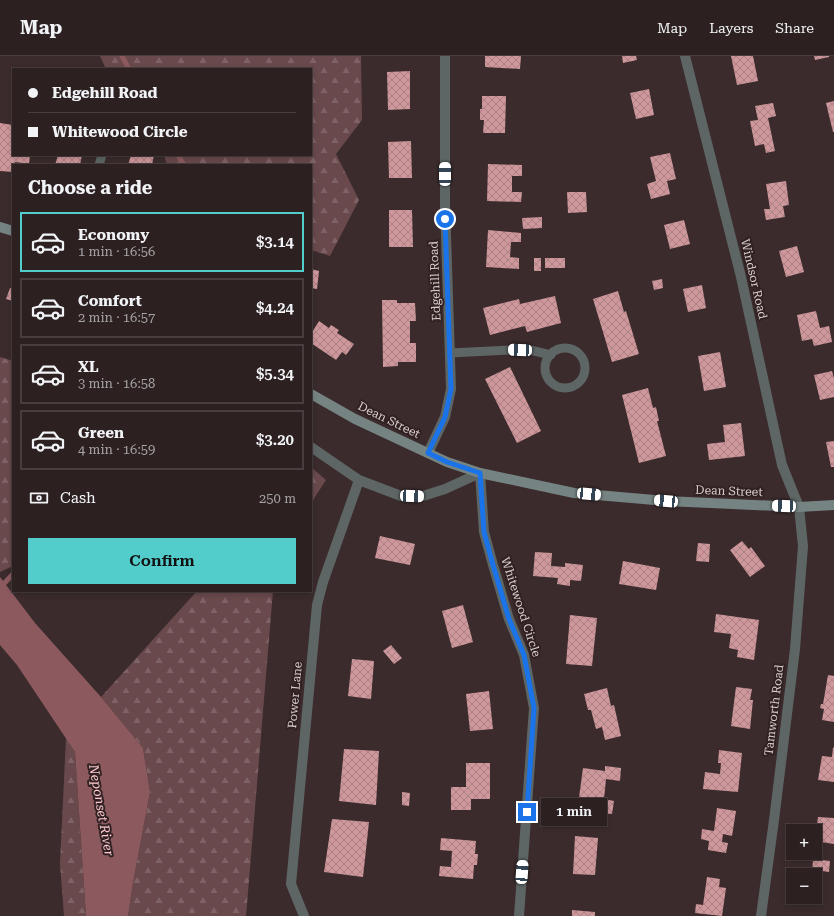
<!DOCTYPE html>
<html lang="en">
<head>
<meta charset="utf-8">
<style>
	:root { --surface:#2c2021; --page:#34282a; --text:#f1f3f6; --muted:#a6a3a5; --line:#483e3f; --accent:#52cdcc }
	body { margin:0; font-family:"Roboto Serif",serif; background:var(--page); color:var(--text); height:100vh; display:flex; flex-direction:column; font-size:15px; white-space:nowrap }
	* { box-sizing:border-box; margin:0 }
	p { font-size:13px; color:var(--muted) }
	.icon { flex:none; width:22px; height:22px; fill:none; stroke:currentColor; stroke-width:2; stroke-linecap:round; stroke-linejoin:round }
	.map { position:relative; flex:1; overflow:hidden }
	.drawer { position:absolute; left:12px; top:108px; width:300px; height:428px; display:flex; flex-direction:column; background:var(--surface); border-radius:0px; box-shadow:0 2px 6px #0003,0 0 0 1px var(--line) }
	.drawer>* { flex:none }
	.hud { position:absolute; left:12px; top:12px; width:300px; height:88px; border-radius:0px; box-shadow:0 2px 6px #0003,0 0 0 1px var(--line); display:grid; align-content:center; height:88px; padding:0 16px; background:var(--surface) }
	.tools { position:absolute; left:786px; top:768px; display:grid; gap:8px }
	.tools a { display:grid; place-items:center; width:36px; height:36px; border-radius:0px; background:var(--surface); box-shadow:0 2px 6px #0003,0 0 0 1px var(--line); font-size:20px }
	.end { position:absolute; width:18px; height:18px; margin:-9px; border:5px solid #1a73e8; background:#fff; box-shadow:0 0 0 2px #fff }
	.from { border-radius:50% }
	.bubble { position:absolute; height:28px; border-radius:0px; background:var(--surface); box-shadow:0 2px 6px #0003,0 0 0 1px var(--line); font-size:13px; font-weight:600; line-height:28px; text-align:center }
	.car { position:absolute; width:12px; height:24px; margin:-12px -6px; border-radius:5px; box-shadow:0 0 3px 1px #0007; background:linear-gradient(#fff 24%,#345 0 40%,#fff 0 76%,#345 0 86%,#fff 0) }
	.hud b { display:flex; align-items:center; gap:14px; height:38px; font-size:15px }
	.hud b+b { border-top:1px solid var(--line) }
	.hud i { width:10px; height:10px; background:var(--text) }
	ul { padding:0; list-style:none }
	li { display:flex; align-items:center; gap:12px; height:60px; margin:0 8px 6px; padding:0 8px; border:2px solid var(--line); border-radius:0px }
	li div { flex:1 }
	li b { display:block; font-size:15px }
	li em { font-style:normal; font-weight:600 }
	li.selected { border-color:var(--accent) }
	li>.icon { width:36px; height:36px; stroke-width:1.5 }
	h2 { padding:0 16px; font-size:18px; line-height:48px }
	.pay { display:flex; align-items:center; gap:10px; height:44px; padding:0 16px; font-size:15px }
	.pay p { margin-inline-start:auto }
	.button { display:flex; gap:8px; margin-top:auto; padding:8px 16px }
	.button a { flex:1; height:46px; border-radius:0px; background:var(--accent); color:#111; font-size:16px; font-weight:600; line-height:46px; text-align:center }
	header { display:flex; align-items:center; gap:24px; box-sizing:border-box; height:56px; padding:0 20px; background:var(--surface); border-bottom:1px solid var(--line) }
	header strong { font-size:19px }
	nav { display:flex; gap:22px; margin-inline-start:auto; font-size:14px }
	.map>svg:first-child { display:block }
	.forest { fill:url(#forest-firs) }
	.water { fill:#8c5a5e }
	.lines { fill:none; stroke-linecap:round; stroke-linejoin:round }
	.stream { stroke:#8c5a5e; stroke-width:5 }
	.building { fill:url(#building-cross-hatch) }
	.lane { stroke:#5d6665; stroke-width:9 }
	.street { stroke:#5d6665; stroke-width:10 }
	.secondary { stroke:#758483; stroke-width:10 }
	.route { stroke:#1a73e8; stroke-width:5 }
	.labels { text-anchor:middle; stroke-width:4; stroke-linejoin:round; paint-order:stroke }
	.street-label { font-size:12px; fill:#d9cecf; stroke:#312122 }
	.water-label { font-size:13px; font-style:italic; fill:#fbc9cc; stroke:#312122 }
</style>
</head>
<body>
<header>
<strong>Map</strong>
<nav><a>Map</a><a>Layers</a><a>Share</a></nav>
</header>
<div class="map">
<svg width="834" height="860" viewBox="0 0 834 860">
	<defs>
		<pattern id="forest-firs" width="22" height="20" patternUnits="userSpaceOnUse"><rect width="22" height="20" fill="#69494c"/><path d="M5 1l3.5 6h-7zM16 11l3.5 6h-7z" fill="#7e6265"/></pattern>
		<pattern id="building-cross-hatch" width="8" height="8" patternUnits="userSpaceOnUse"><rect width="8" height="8" fill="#ce979b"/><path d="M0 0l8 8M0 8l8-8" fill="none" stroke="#ab8184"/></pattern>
	</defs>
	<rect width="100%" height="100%" fill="#3b2b2c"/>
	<path class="forest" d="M100,0H361L362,64L336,98L359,144L330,200L311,194V109H167L164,99H311V13H106Z
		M0,301L10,304L13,307V510L0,516Z
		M311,411L326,424L311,447Z
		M197,535H273L246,860H128L133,827L150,736L143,692L101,641Z
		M66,682L75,696L86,860H64L60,807Z"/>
	<path class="water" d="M0,521L35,567L101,641L143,692L150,736L133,827L128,860H86L75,696L17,609L0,589Z"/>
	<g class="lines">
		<path class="stream" d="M122,0L129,13
			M178,99L184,109
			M0,532L13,518"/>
	</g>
	<path class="building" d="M485,0H521L520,13L485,11Z
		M622,0H636L637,4L623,7Z
		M731,0H753L758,25L737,29Z
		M814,0H829V1L815,4Z
		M410,15V53L388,54L387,16Z
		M649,33L654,59L636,63L630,37Z
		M482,40H506L505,77H483L484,64H480V53H482Z
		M834,45V76H833L826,47Z
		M773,47L776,60L768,62L775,95L766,97L764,88L755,90L750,65L758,64L755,50Z
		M0,67L13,69V99H30L29,108L15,106V109H13V116L0,115Z
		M411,85L412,122H389L388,86Z
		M670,97L676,123L667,125L670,138L651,143L647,128L656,125L650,101Z
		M58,99H82L80,109H55Z
		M131,99H154L152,109H128Z
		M488,108L522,109V120H512V136H522L521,146L487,145Z
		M786,125L789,149L783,150L785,161L766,164L764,153H770L766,128Z
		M567,136H586L587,156L568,157Z
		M389,154H412L413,191H389Z
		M542,161V172L523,173L522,162Z
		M684,164L690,188L670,193L664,169Z
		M488,174L521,177V186H511L510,201L519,202V213L486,211Z
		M797,190L804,216L786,221L779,195Z
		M534,202H541V215H534Z
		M545,202H565V212H545Z
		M311,213L319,215L317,233L311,232Z
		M662,223L663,232L654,234L652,225Z
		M702,229L706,252L688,256L683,233Z
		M10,232L13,233V245L6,243Z
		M618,235L624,256L626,255L639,298L612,306L593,243Z
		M555,240L561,267L527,276L525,270L490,279L483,252L519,243L520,248Z
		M382,244H397V247H415L416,265H410V287H416V306H398V310L383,311Z
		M816,255L820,272L829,270L832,286L814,290L812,283L802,285L797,259Z
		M319,265L329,272L331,269L339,274L337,277L354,288L346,299L342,296L336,304L311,287V278Z
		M720,296L726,331L704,335L698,300Z
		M510,311L541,375L517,387L485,323Z
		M832,315L834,322V341L820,344L814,319Z
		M648,332L653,352L656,351L659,365H657L666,400L639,407L622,339Z
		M741,367L745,400L709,404L707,388L725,386L723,369Z
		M834,385V411H831L826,386Z
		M380,480L415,488L410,509L375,502Z
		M742,485L749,493L751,491L765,510L750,521L730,494Z
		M698,487L710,488L709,506L696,505Z
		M535,496L552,497L551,510L565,511V507L583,509L581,525L570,524V530L557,528L558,522L533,520Z
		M623,505L660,512L656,534L619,528Z
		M463,549L473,586L452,592L442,555Z
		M716,558L759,564L754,604L737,601L738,594L729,592L731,578L714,576Z
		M570,559L597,562L592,610L566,608Z
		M391,589L402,602L394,608L383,595Z
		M352,603L374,605L371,643L348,640Z
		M828,619L834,620V666L822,664L824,653L820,652L821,648H823Z
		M736,631L752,633L750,644H753L750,673L731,670Z
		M607,632L611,650L614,649L621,680L605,684L602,671L596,673L591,654H588L584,638Z
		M489,635L493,673L470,675L466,638Z
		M833,691L834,692V726L818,724L822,700L832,701Z
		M344,693L379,695L376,749L339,745Z
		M719,694L742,697L738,736L703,733L705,716L720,718L721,707H718Z
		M466,707H490V743H471V754H451V731H466Z
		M605,710L621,712L620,725L606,723L604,743L614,745L612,758L599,757L600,751L578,749L583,712L605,715Z
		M402,736L410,737L409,750L402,749Z
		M717,752L736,755L732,780L723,778L722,786L728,787L726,797L708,794L709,785L701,783L702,773L714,775Z
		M818,761L834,762V788L815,785Z
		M332,763L369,766L363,821L324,816Z
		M575,780L598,782L595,819L573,818Z
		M441,782L476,785L475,798H478L477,809H474L473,823L439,820L440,810L451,811L452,795L440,794Z
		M813,803L830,805L829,816L822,815L820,845L799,844L800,841H815V819H812Z
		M707,821L720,823L719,831L726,832L722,860L695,857L696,848L703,849Z
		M572,854L595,856V860H572Z"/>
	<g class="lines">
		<path class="lane" d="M99,109L102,99
			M545 312a20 20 0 1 1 40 0a20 20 0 1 1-40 0Z
			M450,297L510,294H530L551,299"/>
		<path class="street" d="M685,0L741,221L782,409L799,451L803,490L795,593L774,764L761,860
			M311,391L359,424L401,440H423L445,433L480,417L484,476L493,509L509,563L524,599L534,652L519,860
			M428,397L445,361L451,333L445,148V0
			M304,860L291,828L317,549L323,526L359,424"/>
		<path class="secondary" d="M0,171L13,175
			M311,338L355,363L447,406L480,417L574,437L666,445L799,451L834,449"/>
	</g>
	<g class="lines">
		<path class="route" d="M445,163L451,333L445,361L428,397L447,406L480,417L484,476L493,509L509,563L524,599L534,652L527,756"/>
	</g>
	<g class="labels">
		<g class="street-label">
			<text transform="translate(754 223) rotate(77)" y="4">Windsor Road</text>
			<text transform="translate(435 225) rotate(-92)" y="4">Edgehill Road</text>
			<text transform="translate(389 364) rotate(26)" y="4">Dean Street</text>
			<text transform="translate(729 435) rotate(2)" y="4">Dean Street</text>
			<text transform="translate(521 551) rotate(72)" y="4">Whitewood Circle</text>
			<text transform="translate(295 639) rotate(-85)" y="4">Power Lane</text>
			<text transform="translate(774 654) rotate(-83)" y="4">Tamworth Road</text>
		</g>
		<g class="water-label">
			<text transform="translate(102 754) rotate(80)" y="5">Neponset River</text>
		</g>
	</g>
</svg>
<div class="tools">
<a>+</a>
<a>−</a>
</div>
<i class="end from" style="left:445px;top:163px"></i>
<i class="end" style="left:527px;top:756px"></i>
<div class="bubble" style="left:541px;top:742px;width:66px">1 min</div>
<i class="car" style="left:445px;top:118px;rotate:0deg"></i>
<i class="car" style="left:520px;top:294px;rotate:272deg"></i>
<i class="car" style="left:589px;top:438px;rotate:95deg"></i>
<i class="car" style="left:412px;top:440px;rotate:92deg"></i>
<i class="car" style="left:666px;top:445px;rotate:275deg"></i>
<i class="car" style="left:784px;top:450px;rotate:272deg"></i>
<i class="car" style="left:522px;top:816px;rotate:4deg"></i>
<div class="hud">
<b><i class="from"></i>Edgehill Road</b>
<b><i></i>Whitewood Circle</b>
</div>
<section class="drawer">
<h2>Choose a ride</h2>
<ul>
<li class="selected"><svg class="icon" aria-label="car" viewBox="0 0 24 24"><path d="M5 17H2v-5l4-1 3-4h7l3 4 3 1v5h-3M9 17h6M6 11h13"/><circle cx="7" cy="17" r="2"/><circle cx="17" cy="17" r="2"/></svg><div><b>Economy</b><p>1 min · 16:56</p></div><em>$3.14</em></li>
<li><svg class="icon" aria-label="car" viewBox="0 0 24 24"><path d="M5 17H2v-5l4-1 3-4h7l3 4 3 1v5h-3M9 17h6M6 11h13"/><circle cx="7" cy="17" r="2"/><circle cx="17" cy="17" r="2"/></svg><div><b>Comfort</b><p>2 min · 16:57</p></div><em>$4.24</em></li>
<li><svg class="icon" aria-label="car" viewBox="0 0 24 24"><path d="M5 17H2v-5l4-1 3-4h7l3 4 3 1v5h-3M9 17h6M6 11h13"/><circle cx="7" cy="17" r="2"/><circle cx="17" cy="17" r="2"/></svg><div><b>XL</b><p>3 min · 16:58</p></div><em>$5.34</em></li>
<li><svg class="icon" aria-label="car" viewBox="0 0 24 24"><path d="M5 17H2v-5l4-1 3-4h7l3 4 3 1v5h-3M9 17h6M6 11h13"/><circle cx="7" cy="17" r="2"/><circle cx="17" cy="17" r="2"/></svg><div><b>Green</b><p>4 min · 16:59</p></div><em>$3.20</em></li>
</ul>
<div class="pay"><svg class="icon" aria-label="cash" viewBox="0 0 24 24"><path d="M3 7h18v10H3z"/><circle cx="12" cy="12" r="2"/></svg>Cash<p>250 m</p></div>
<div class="button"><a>Confirm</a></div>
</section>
</div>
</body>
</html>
